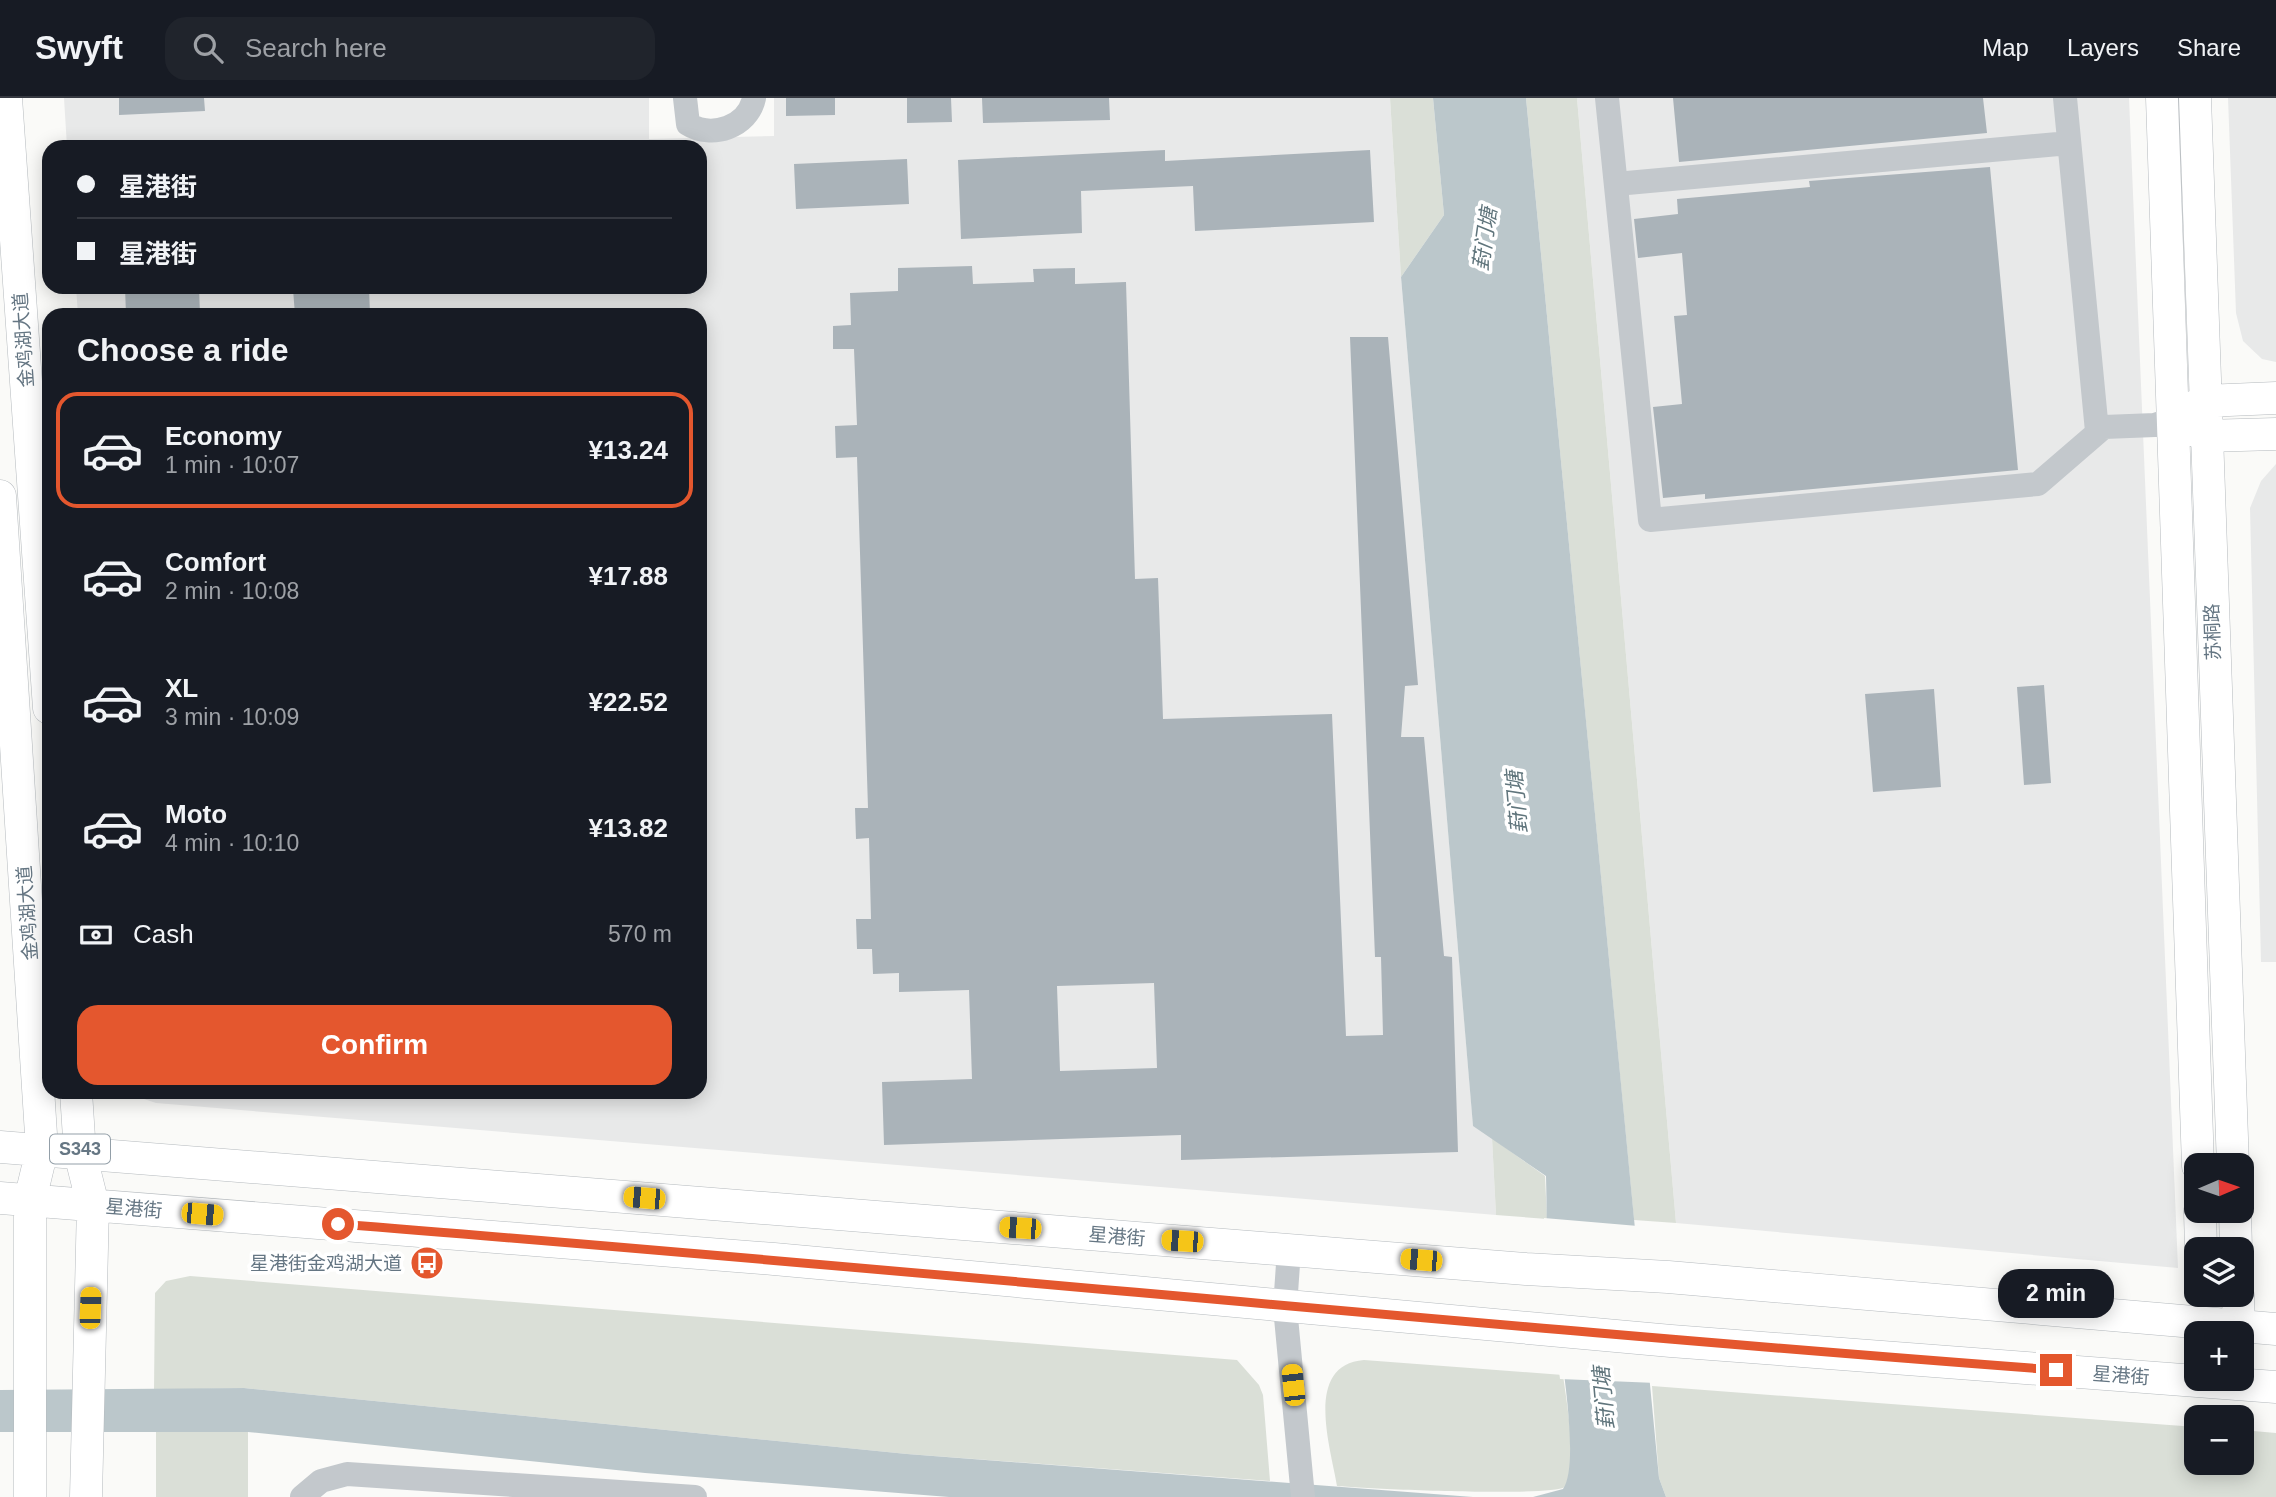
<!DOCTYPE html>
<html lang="en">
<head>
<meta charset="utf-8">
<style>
	:root { --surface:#171b24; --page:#20242c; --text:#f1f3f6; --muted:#9ea1a6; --line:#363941; --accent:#e4572e }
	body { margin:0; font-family:Arial,"Noto Sans SC",sans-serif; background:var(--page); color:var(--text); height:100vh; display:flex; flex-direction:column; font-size:26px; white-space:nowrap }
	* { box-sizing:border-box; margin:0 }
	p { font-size:23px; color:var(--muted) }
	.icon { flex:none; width:38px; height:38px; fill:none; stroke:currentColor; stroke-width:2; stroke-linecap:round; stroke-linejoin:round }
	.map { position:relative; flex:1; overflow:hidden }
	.drawer { position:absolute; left:42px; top:210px; width:665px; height:791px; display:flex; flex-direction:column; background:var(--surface); border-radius:21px; box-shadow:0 4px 18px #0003 }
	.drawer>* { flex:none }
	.banner { position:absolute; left:42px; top:42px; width:665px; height:154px; border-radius:21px; box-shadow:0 4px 18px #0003; display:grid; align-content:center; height:154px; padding:0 35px; background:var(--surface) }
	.needle { width:46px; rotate:88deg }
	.buttons { position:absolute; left:2184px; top:1055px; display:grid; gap:14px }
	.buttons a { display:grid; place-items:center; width:70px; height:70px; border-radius:14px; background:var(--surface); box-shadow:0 4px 18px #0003; font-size:35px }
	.end { position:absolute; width:32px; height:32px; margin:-16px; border:9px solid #e4572e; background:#fff; box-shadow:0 0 0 4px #fff }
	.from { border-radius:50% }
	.bubble { position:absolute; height:49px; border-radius:21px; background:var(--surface); box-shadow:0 4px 18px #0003; font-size:23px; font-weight:600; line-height:49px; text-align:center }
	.car { position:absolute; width:21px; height:42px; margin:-21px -10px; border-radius:9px; box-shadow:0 0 5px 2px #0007; background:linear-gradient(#f5c518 24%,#345 0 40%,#f5c518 0 76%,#345 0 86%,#f5c518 0) }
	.banner b { display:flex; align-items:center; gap:24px; height:66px; font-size:26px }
	.banner b+b { border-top:2px solid var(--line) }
	.banner i { width:18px; height:18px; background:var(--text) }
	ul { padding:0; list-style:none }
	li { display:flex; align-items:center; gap:21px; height:116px; margin:0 14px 10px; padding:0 21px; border:4px solid transparent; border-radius:21px }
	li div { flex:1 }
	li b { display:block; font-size:26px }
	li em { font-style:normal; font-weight:600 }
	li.active { border-color:var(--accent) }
	li>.icon { width:63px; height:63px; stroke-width:1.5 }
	h2 { padding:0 35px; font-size:32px; line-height:84px }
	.pay { display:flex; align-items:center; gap:18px; height:77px; padding:0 35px; font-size:26px }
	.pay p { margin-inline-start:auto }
	.primary-button { display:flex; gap:14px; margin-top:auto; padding:14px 35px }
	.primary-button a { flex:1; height:80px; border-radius:21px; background:var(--accent); color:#fff; font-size:28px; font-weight:600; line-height:80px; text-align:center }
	header { display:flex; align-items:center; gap:42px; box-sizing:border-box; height:98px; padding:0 35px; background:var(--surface); border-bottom:2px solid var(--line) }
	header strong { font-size:33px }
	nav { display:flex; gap:38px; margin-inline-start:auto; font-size:24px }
	.search { width:490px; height:63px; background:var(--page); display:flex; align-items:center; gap:18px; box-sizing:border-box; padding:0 24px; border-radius:21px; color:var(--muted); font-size:26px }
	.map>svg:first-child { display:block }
	.built { fill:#e8e9e9 }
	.green { fill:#dadfd7 }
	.water { fill:#bbc7cb }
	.pier { fill:#fafaf8 }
	.building { fill:#aab3b9; fill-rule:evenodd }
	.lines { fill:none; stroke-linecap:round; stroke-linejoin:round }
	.major-casing { stroke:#b5babe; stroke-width:33 }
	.minor { stroke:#c3c8cc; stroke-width:24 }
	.major { stroke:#fff; stroke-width:32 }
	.route { stroke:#e4572e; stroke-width:9 }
	.labels { text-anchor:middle; stroke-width:7; stroke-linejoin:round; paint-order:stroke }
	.shield { fill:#fff; stroke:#939fa8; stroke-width:2 }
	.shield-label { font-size:18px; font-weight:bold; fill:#657683 }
	.street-label { font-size:19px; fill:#657683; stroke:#fff }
	.poi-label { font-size:19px; fill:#657683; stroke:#fff; text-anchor:end }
	.water-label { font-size:21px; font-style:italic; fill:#60757c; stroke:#fff }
</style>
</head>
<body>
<header>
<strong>Swyft</strong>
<div class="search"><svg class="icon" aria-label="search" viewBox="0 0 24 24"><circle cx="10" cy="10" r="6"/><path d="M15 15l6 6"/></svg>Search here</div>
<nav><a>Map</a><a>Layers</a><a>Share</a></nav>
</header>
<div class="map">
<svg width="2276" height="1399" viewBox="0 0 2276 1399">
	<rect width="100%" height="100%" fill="#fafaf8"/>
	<path class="built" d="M64,0H649V41L774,38V0H1390L1401,179L1473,1027L1492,1040L1496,1117L156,1005L138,999L134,994H700V217H78L76,189H700V49H67Z
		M1577,0H2129L2178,1170L1676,1125Z
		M2228,0H2276V264L2262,261L2243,243L2236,215Z
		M2276,366V864H2261L2250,410L2261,383Z"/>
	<path class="green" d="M1390,0H1433L1444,117L1401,179Z
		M1526,0H1577L1676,1125L1634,1122Z
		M1492,1040L1545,1078L1547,1121L1496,1117Z
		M190,1178L1237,1262L1259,1287L1263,1297L1270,1383L907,1356L244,1290L154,1292L155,1195L166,1183Z
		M1364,1262L1563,1277C1566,1301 1579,1370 1565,1389C1548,1399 1371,1391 1337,1388C1331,1350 1303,1267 1364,1262Z
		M1652,1288L2196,1329V1365H2242V1332L2276,1335V1399H1666L1659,1380Z
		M156,1334H248V1399H156Z"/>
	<path class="water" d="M1433,0H1526L1659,1380L1666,1399H1533L1563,1391C1583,1363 1555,1220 1550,1180C1546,1146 1547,1112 1546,1078L1473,1028L1401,179L1444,117Z
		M244,1290L907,1356L1473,1399H949L645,1375L248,1334H0V1292Z"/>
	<path class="pier" d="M1544,1120L1638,1128L1656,1285L1560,1281L1546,1177Z"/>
	<path class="building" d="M119,0H204L205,13L119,17Z
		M786,0H835V17L786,18Z
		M907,0H951L952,24L907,25Z
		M982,0H1109L1110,22L983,25Z
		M1673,0H1983L1987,35L1679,64Z
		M1165,52V63L1370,52L1374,124L1195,133L1193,88L1081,93L1082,135L961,141L958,62Z
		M907,61L909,106L796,111L794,66Z
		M1990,69L2018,372L1705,401V396L1663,400L1653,309L1682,306L1674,218L1687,217L1682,155L1638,160L1634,121L1678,116L1677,101L1810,89L1809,83Z
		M972,168L973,186L1034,184L1033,171L1075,170V186L1126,184L1135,481L1158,480L1163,621L1332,616L1346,938L1383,937L1381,859H1375L1350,239H1388L1418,587L1405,588L1401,639H1424L1444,858L1452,859L1458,1054L1181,1062V1037L884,1047L882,984L972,981L969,892L899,894V875L873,876L872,851H857L856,821H871L869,740L856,741L855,710H868L857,359L836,360L835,328L857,327L854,251H833V228L851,227L850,195L898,193V170ZM1154,885L1157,970L1060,973L1057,888Z
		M125,189H199L200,217H126Z
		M369,189L370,217H295L293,191Z
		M2044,587L2051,685L2024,687L2017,589Z
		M1934,591L1941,689L1873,694L1865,596Z"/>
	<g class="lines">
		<defs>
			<path id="major" d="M6,0L49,610
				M2162,0L2198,1068
				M2195,0L2233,1068
				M2186,313L2205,303L2276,300
				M2187,328L2205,338L2276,336
				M0,398L42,1052L30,1102V1399
				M76,994L80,1055L93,1107L86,1399
				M0,1049L1526,1171L1668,1179L2276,1231
				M0,1100L774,1161L1671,1243L2276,1289
				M2200,1113L2201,1152
				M2235,1113L2236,1152
				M2238,1197L2239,1228"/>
		</defs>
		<use href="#major" class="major-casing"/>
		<path class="minor" d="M685,0L688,26C712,41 748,29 754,0
			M1607,0L1650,422L2038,386L2104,329L2155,327L2173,321
			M2065,0L2097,333
			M1616,86L2069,45
			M1289,1152L1285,1209L1303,1399
			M302,1399L321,1383L347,1376L695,1399"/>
		<use href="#major" class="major"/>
	</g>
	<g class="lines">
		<path class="route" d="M338,1126C911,1171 1483,1229 2056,1272"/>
	</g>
	<defs>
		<symbol id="bus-disc" viewBox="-11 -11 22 22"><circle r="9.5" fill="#e4572e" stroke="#fff"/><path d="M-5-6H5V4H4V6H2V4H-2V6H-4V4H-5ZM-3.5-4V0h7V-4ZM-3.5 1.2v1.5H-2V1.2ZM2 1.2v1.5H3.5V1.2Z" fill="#fff"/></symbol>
	</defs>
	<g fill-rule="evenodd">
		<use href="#bus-disc" x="408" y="1146" width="38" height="38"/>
	</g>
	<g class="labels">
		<rect class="shield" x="50" y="1036.5" width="60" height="29" rx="5"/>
		<g class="shield-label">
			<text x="80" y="1057">S343</text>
		</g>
		<g class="street-label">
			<text transform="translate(23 242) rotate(-94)" y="7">金鸡湖大道</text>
			<text transform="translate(2212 534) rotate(-92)" y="7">苏桐路</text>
			<text transform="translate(27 815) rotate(-94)" y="7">金鸡湖大道</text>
			<text transform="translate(134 1110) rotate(5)" y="7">星港街</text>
			<text transform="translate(1117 1138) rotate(5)" y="7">星港街</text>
			<text transform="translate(2121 1277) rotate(4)" y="7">星港街</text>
		</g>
		<g class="poi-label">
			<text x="402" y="1172">星港街金鸡湖大道</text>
		</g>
		<g class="water-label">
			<text transform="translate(1485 141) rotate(-82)" y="7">葑门塘</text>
			<text transform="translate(1517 704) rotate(-95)" y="7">葑门塘</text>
			<text transform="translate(1604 1300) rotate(-95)" y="7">葑门塘</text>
		</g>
	</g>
</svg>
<div class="buttons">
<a><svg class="needle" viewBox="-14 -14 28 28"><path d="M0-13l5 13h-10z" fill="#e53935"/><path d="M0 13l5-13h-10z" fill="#9ea1a6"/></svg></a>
<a><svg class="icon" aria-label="layers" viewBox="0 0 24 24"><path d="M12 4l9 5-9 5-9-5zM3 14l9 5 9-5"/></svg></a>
<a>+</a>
<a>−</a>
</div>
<i class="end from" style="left:338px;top:1126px"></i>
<i class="end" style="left:2056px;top:1272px"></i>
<div class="bubble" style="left:1998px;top:1171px;width:116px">2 min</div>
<i class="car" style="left:644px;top:1100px;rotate:275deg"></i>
<i class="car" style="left:202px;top:1116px;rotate:95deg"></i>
<i class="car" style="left:1020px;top:1130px;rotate:274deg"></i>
<i class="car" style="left:1182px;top:1143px;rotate:274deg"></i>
<i class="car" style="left:1421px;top:1162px;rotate:275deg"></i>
<i class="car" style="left:90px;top:1210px;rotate:2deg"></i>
<i class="car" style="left:1293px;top:1287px;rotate:354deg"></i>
<div class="banner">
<b><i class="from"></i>星港街</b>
<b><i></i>星港街</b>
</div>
<section class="drawer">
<h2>Choose a ride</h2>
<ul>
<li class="active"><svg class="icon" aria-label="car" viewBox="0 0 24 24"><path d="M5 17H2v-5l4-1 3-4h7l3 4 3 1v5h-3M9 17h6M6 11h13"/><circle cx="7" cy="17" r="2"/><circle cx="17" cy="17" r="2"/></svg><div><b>Economy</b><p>1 min · 10:07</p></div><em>¥13.24</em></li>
<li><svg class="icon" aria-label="car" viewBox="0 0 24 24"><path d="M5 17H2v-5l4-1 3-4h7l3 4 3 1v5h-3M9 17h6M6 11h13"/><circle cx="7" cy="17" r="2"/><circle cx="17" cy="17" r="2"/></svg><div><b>Comfort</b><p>2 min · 10:08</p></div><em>¥17.88</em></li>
<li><svg class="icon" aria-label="car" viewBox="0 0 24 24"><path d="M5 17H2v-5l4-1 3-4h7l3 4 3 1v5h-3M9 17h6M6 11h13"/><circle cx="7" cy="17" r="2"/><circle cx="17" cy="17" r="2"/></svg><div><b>XL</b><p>3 min · 10:09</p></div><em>¥22.52</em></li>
<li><svg class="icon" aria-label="car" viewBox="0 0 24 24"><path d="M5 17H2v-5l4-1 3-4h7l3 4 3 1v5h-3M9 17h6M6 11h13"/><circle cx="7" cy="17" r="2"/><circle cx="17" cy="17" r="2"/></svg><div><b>Moto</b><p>4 min · 10:10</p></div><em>¥13.82</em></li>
</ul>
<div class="pay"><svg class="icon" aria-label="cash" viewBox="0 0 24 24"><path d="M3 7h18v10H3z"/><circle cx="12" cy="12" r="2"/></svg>Cash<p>570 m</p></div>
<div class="primary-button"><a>Confirm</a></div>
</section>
</div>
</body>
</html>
